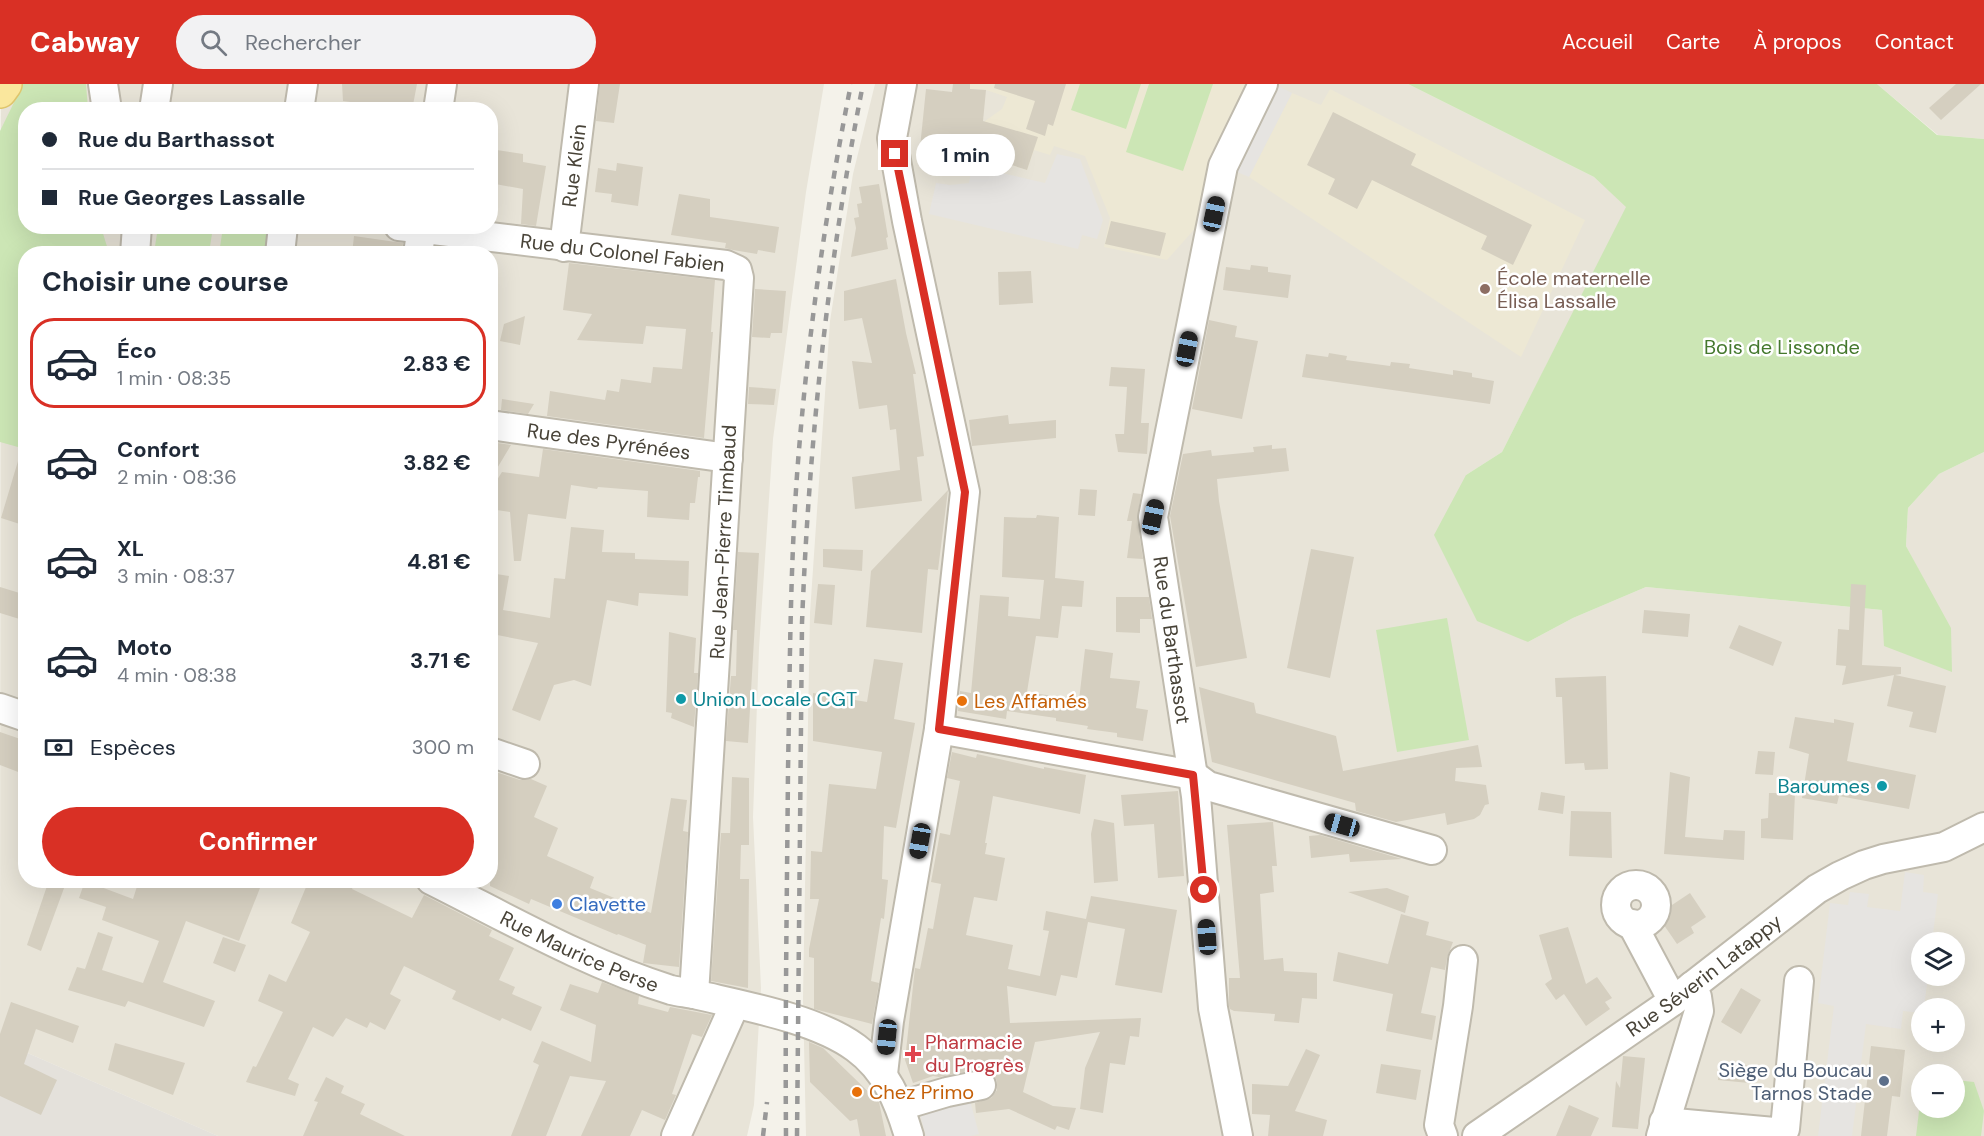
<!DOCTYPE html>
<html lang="fr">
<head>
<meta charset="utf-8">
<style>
	:root { --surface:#fff; --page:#f2f2f3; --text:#1f2937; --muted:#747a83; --line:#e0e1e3; --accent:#d93025 }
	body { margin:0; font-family:"DM Sans",sans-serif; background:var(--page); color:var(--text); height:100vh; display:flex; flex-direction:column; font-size:22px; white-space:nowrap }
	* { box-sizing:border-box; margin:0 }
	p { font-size:20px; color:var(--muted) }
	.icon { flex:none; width:33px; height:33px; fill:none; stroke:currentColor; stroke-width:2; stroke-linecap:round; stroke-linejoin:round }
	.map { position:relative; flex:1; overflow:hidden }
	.side { position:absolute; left:18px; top:162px; width:480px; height:642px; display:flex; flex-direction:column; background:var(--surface); border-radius:24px; box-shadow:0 6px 24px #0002 }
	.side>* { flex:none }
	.top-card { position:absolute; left:18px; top:18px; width:480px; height:132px; border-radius:24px; box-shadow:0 6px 24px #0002; display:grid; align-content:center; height:132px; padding:0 24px; background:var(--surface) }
	.fabs { position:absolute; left:1911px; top:848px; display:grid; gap:12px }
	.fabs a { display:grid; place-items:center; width:54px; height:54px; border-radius:50%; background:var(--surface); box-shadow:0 6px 24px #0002; font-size:30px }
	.end { position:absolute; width:27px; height:27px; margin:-14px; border:8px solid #d93025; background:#fff; box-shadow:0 0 0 3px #fff }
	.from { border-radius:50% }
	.bubble { position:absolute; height:42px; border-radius:21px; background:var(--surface); box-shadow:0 6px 24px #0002; font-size:20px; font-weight:700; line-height:42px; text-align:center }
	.car { position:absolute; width:18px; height:36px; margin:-18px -9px; border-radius:8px; box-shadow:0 0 4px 2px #0007; background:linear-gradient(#222 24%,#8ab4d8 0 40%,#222 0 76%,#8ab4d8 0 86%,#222 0) }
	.top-card b { display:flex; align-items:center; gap:21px; height:57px; font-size:22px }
	.top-card b+b { border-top:2px solid var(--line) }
	.top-card i { width:15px; height:15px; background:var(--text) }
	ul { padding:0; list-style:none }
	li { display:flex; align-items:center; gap:18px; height:90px; margin:0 12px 9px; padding:0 12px; border:3px solid transparent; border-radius:24px }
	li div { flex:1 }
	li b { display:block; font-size:22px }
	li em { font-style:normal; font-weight:700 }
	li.active { border-color:var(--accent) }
	li>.icon { width:54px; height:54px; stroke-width:1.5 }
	h2 { padding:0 24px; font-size:27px; line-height:72px }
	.pay { display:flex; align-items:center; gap:15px; height:66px; padding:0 24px; font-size:22px }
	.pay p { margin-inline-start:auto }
	.action { display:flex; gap:12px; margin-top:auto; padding:12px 24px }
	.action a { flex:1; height:69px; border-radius:36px; background:var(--accent); color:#fff; font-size:24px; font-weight:700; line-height:69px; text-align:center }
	header { display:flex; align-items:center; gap:36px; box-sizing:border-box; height:84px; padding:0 30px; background:var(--accent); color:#fff }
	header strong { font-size:28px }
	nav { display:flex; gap:33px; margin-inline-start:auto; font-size:21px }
	.search { width:420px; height:54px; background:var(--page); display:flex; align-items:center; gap:15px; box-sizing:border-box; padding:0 21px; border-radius:33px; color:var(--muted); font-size:22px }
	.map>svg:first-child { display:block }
	.residential { fill:#e8e4d8; fill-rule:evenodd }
	.industrial { fill:#e4e1db }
	.education { fill:#ede8d4 }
	.green { fill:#cce6b5 }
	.parking { fill:#e6e4e1 }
	.building { fill:#d5cfc0 }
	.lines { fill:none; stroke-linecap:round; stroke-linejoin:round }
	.minor-casing { stroke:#bfbaad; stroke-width:32 }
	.major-casing { stroke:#dfc66d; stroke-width:36 }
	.minor { stroke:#fff; stroke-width:28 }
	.major { stroke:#fae79d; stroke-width:33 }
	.rail { stroke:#989898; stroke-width:4.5; stroke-dasharray:8 8; stroke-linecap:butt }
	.route { stroke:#d93025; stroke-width:8 }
	.education-dot { fill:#8d6e63; stroke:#fff; stroke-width:2 }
	.culture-dot { fill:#0f9aa8; stroke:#fff; stroke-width:2 }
	.food-dot { fill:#e8710a; stroke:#fff; stroke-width:2 }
	.shop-dot { fill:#3f7fe0; stroke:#fff; stroke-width:2 }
	.health-dot { fill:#e0444e; stroke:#fff; stroke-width:2 }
	.service-dot { fill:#5c6f8a; stroke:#fff; stroke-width:2 }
	.labels { text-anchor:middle; stroke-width:5; stroke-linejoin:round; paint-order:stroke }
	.street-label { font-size:20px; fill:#484338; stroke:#fff }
	.education-label { font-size:20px; fill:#785e54; stroke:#fff; text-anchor:start }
	.park-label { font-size:20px; fill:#44782d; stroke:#fff }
	.culture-label { font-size:20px; fill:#0d838f; stroke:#fff; text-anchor:start }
	.food-label { font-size:20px; fill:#c56008; stroke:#fff; text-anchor:start }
	.shop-label { font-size:20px; fill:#366cbe; stroke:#fff; text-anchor:start }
	.health-label { font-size:20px; fill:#be3a42; stroke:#fff; text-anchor:start }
	.service-label { font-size:20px; fill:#4e5e75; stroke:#fff; text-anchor:end }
</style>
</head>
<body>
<header>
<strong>Cabway</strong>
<div class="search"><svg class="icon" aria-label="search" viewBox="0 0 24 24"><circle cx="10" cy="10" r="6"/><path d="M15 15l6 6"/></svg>Rechercher</div>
<nav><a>Accueil</a><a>Carte</a><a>À propos</a><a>Contact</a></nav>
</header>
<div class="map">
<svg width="1984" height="1052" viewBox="0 0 1984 1052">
	<rect width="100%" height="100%" fill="#f4f2ea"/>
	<path class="residential" d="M1,0H824L806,108L773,355L759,564L753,733L761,904L754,1021L747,1052H218L0,957ZM26,26H490V142H26ZM26,170H490V796H26Z
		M875,0H1408L1594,93L1627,123L1502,368L1466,391L1528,558L1573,534L1646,503L1882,526L1924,496L1906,462L1908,424L1939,390L1984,368V1052H806L803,914L810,529L830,237L853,90ZM1922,858H1954V891H1922ZM1922,924H1954V957H1922ZM1922,990H1954V1023H1922Z
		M1877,0H1984V55L1938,51Z"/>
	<path class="industrial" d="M0,957L218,1052H0Z"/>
	<path class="education" d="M970,0H1249L1207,131L1167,176L1104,163L1110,134L1085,72L1054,62L1050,71L1034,66L1027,86L975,69L985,37L1002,25L1007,13L986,6L970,5Z
		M1330,5L1585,136L1521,273L1249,93L1292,9L1321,21Z"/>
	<path class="green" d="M23,0H86L88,25L26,26V142L101,143L109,169L26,170L25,365L0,358V47Z
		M1080,0H1141L1126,45L1071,26Z
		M1149,0H1213L1183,87L1126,68Z
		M1408,0H1877L1937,51L1984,55V368L1939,390L1908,424L1906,462L1951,544L1952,588L1884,562L1882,526L1646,503L1573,534L1528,558L1477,537L1434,451L1466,391L1502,368L1626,123L1594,93Z
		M158,143H213L209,169H154Z
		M223,143H273L269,169L219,170Z
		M1447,534L1469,656L1397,668L1376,546Z
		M1955,996L1974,998L1984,1027L1981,1052H1916L1920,1019L1921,1017L1922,1023H1954Z"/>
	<path class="parking" d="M1274,0L1292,9L1249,93L1223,82Z
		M1057,70L1080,75L1103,136L1097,155L1082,151L1078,165L929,130L936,99L950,101L969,99L972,82L1045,99Z
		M1905,788L1924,791L1923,808L1938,810L1932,858H1922V891H1928L1924,924H1922L1921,929L1903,927L1901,945L1866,940L1852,1052H1818L1834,922L1818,919L1830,819L1848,821L1850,808L1869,810L1867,823L1900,827Z
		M968,1009L979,1050L971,1052H926L918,1023Z"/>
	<path class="building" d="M342,0H417L413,21L390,19L388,23L343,17Z
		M600,0H620L614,39L596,37Z
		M953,0H970V5L986,6L983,37L1038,53L1027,86L950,61L948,75L919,73L926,5L952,8Z
		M995,0H1066L1053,42L1048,40L1045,52L1026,45L1035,17L994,4Z
		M1956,0H1981L1941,36L1929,24Z
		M1333,28L1416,70L1411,81L1532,141L1513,181L1481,165L1487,152L1372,96L1357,125L1328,110L1335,95L1307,81Z
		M490,65L523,70V78L546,82L536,142L521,140L523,105L490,99Z
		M617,79L643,83L638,122L611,118L612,110L595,108L598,84L616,87Z
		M879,100L888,153L886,154L888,165L851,173L856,144L854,134L859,133L857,120L862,119L859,103Z
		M679,110L710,115V133L779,143L775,169L758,166L757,170L733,166L725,164L726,159L671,151Z
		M1111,137L1166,149L1160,172L1105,160Z
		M354,152L403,159L402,170H352Z
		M569,179L715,196L711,248H713L704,354L547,332L550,307L605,316L607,306L619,308L621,295L651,299L653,283L682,285L686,245L646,242L643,260L577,256L592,230L563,226Z
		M1251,181L1268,183V188L1291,191L1288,214L1223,206L1226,183L1250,186Z
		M1031,187L1033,219L999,221L998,188Z
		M896,195L906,249L916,290H913L924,372L917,373L922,417L855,425L852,393L900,386L896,345L890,346L887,321L859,325L852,277L872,279L862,234L844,237V207Z
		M755,205L786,207L782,249H771L770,254L752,253Z
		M525,232L520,261L500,257L504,240Z
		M1209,236L1237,242L1235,253L1258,257L1242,335L1192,325Z
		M1329,269L1347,272L1346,276L1390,282L1391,278L1410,280L1409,284L1453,291V286L1472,289V293L1494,297L1490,320L1302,293L1306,270L1328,273Z
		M1111,283L1145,285L1141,339H1149L1147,370L1118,368L1115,350H1124L1127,303L1109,302Z
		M749,303L776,305L774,321L748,320Z
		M502,315L534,320L528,330L501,326Z
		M1008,331L1009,340L1056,336V354L972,362L969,336Z
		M490,358L511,361L490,396Z
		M1272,361V365L1286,364L1289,387L1217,395L1219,417L1247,574L1196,583L1170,432L1183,370L1211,366L1212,372L1254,368L1253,363Z
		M543,365L700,387V393H698L695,419H690L689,436L647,433L648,407L598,403L597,405L571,401L566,435L528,430L521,477H514L510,428L490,425V407L502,388L539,393Z
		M21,367L26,368V442L1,434Z
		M1080,405L1097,406L1095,432L1078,431Z
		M948,406L938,486L928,485L922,549L866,543L871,487Z
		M1133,409L1141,410L1137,435L1143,475L1127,474L1132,437H1127Z
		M1037,431L1059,433L1055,494L1084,497L1082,523L1062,522L1058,554L1036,552L1027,608L1079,616L1085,565L1113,569L1110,594L1140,597L1136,624L1148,626L1143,657L1117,653V649L1087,645L1088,642L1056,637V634L1007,627L1006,635L958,627L960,607L971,609L980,511L1009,513L1008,532L1040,535L1044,496L1002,493L1004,433L1036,434Z
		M571,443L604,446L602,468L635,469V475L689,477L688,512L639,509L638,522L607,516L591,602L574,596L554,601L540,637L512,626L538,559L492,550L490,489L509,492L503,526L550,534L554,494L565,495Z
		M823,465L863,466L862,487L823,483Z
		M1311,465L1354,473L1330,594L1287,584Z
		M738,468L759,469L748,659L726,657L731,592H736L737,546H733Z
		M818,500L835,501L832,541L814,539Z
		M1851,500L1866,501L1862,581L1901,583V590L1895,591L1946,602L1936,649L1909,643L1913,628L1887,622L1894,591L1842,601L1846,582L1836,581L1838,545L1849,546Z
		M0,503L26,511V537L0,529Z
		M1116,513H1149L1152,535H1140V549L1116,548Z
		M1644,526L1690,530L1688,553L1642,549Z
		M1739,541L1782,558L1773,582L1729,564Z
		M669,548L696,554L694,589H698L694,643L671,634L672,629L666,628Z
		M874,575L903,579L894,635L915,639L896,744L884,742L882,795L888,796L884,835L881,834L871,897L879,899L872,940L814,925V874L809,873V865L819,815H810L811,767L822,768L829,700L876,705L882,668L813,657V609L867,618Z
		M1606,592L1608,685L1585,686L1584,679L1565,680L1562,613H1556L1555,594Z
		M1199,603L1254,619L1256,629L1336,652L1343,687L1478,661L1482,683L1456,684L1455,697L1486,701L1489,720L1485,721L1480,731L1474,735L1447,741L1445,729L1396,738L1356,727L1355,719L1212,678Z
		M1795,633L1834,639V635L1854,639L1847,677L1916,691L1909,725L1839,712L1837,720L1802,714L1809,670L1789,664Z
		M0,648L26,657V691L0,681Z
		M1758,667L1775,668L1773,691L1755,690Z
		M952,668L976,674L977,670L1044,685V683L1086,691L1080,730L993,712L985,759H987L985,770L1005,774L997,817L974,813L966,851L1013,861L1008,885L1040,892L1049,847L1043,846L1046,827L1086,835L1091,812L1177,826L1162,909L1115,901L1125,845L1088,838L1077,894L1061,891L1056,912L1007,902L1010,939L1141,934L1139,953L1130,952L1125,981L1110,979L1103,1029L1080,1025L1085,984L1100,948L1035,958L1023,1008L1053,1022L1076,1024L1069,1046L1057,1042L1055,1046L1009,1025L976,1029L975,1019L991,1014L997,1006V997L993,990L987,986L978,985L939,993L933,992L913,999L905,976L915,884L920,885L928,844L933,845L941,800L931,798L940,749L950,751L960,697L947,694Z
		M490,686L520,696L531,695L547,702L534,733L558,744L547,772L594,793L590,804L651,829L671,714L687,716L683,747L688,748L679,883L643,879L646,861L618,850L617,851L531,815L529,820L490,802Z
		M1670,688L1690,693L1685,753L1723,756L1724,746L1745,747L1744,776L1664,770Z
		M732,693L749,694V761H741L740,795H749L748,904L711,897L721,749H730Z
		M1178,707L1184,792L1158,794L1154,740L1124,742L1121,711Z
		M1541,708L1565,712L1563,730L1538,726Z
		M1769,709H1795L1793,756L1761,754V735L1768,734Z
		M1571,727L1611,728L1612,774L1569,772Z
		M1094,735L1114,739L1118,797L1094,799L1091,750Z
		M1273,738L1277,782H1272L1274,808L1260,810L1264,876L1283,874L1284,887L1317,889V915L1302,914L1299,939L1274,937L1275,930L1234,927L1230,925L1229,922V894H1240L1227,741Z
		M1320,751L1402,775L1350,778L1349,770L1311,774L1309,752Z
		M49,796H67L41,867L27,861Z
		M139,796H257L255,802L260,804L239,857L186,837L163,898L215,917L204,943L128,917L125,923L68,906L77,883L85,885L98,848L113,853L102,886L143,899L159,857L102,836L106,823L79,814L85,797L133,815Z
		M309,796H356L352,805L412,834L424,811L492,846L489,852L514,864L499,896L515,903L512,910L542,923L531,947L502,934L500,937L452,915L456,907L404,882L390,910L401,916L385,946L370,938L367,944L346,934L333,953L313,943L288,995L299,1000L295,1012L246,998L253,982L256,983L283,928L258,917L269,890L286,898L310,848L291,839Z
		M1387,804L1409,812L1405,829L1348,808Z
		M1690,809L1706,833L1691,843L1694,849L1677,860L1657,831Z
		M1401,830L1429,838L1426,851L1453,858L1447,874L1445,886L1431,883L1421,929L1436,932L1432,956L1386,947L1393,910L1333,897L1338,868L1388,880Z
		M1568,843L1586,900L1597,893L1612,914L1605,918L1610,925L1586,942L1564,910L1556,916L1545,900L1552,895L1539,851Z
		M223,853L246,861L235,888L213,879Z
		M602,898L639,912L638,920L668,928L670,923L712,931L702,953L692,950L672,1010L676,1011L665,1036L642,1026L630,1052H581L606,997L570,992L546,1052H511L539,981L533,978L542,957L591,978L596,941L560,926L570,900L598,909Z
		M1741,904L1761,916L1741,950L1721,938Z
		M11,918L79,942L73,959L36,945L24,980L57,996L41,1031L0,1012V950Z
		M809,958L823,964L879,1018L886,1052H860L857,1035L850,1037L810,998Z
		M115,959L185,979L173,1011L108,986Z
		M1871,962L1905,966L1900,1013L1892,1012L1887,1052H1861Z
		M1306,965L1320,971L1295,1027L1327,1036L1323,1052H1268L1270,1031L1252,1030V1000L1288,1002Z
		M1623,972L1645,974L1638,1045L1612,1043L1616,997L1620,1004Z
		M1719,979L1752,982L1749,999L1718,996Z
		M1381,980L1421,986L1416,1016L1376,1009Z
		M326,993L344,1002L341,1009L365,1020L360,1030L405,1052H303L318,1018L314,1017Z
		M1569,1021L1599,1034L1591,1052H1556Z"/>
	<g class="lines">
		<defs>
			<g id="minor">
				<path d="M103,0L107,26"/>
				<path d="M154,26L158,0"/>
				<path d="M299,26L303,0"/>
				<path d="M438,26L442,0"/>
				<path id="s1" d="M399,142L726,181L737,186L739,194L694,910"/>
				<path id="s2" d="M564,163L584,0"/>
				<path d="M135,170L137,142"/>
				<path d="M280,170L283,142"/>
				<path d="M418,170L422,142"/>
				<path id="s3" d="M490,341L728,374"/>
				<path d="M0,624L26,633"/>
				<path d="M939,645L1193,691L1208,702L1432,766"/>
				<path d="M490,668L525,680"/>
				<path id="s4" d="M431,796C509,835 587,880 671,906C680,908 689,909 698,911C745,922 817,935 856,964C886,986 899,1018 909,1052"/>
				<circle cx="1636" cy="821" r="20"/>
				<path d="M1632,840L1673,917"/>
				<path d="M883,990L889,937L939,645L965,408L907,137L892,54L902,0"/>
				<path d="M900,1022L947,1008L981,1001"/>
				<path d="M1664,1038L1774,1048L1785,1045L1799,897"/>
				<path d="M676,1052L735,920"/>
				<path d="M1238,1052L1213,924L1196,712L1153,433L1223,82L1263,0"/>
				<path d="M1443,1052L1439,1041L1458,922L1463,876"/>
				<path id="s5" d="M1477,1052L1673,917L1817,805L1840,792L1864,781L1883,775L1944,763L1984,743"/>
				<path d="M1661,1052L1699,927L1697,913L1692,902"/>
			</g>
			<path id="major" d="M0,7L5,0"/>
		</defs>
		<use href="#minor" class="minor-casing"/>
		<use href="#major" class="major-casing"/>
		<use href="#minor" class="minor"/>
		<use href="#major" class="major"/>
		<path class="rail" d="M763,1052L767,1018
			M786,1052C785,930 787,808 788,686C790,583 790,480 798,378C808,251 826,125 851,0
			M797,1052L802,539C809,358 828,178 863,0"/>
	</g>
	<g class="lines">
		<path class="route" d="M895,70L965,408L939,645L1193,691L1204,806"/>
	</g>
	<circle class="education-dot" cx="1485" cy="205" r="6"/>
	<g class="culture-dot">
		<circle cx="681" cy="615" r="6"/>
		<circle cx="1882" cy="702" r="6"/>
	</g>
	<g class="food-dot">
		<circle cx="962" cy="617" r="6"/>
		<circle cx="857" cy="1008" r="6"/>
	</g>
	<circle class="shop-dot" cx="557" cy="820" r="6"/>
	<path class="health-dot" d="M910 961h6v6h6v6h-6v6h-6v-6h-6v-6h6z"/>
	<circle class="service-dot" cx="1884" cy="997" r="6"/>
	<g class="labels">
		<g class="street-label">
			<text dy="7" stroke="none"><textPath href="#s2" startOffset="82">Rue Klein</textPath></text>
			<text dy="7" stroke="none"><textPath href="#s1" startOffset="225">Rue du Colonel Fabien</textPath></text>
			<text dy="7" stroke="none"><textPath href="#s3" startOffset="120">Rue des Pyrénées</textPath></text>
			<text transform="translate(723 458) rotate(-87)" y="7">Rue Jean-Pierre Timbaud</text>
			<text transform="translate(1172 556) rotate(82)" y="7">Rue du Barthassot</text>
			<text dy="7" stroke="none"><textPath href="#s4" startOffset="165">Rue Maurice Perse</textPath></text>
			<text dy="7" stroke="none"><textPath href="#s5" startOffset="278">Rue Séverin Latappy</textPath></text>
		</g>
		<g class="education-label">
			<text x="1497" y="201">École maternelle<tspan x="1497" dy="23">Élisa Lassalle</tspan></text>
		</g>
		<g class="park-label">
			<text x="1782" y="270">Bois de Lissonde</text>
		</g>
		<g class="culture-label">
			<text x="693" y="622">Union Locale CGT</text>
			<text x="1870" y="709" text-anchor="end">Baroumes</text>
		</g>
		<g class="food-label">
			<text x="974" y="624">Les Affamés</text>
			<text x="869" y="1015">Chez Primo</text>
		</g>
		<g class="shop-label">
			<text x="569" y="827">Clavette</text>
		</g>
		<g class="health-label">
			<text x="925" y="965">Pharmacie<tspan x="925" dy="23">du Progrès</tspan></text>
		</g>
		<g class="service-label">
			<text x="1872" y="993">Siège du Boucau<tspan x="1872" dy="23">Tarnos Stade</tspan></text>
		</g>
	</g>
</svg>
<div class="fabs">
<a><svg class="icon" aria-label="layers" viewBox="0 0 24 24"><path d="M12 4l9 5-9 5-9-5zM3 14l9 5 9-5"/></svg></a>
<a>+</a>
<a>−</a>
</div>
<i class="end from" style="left:1204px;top:806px"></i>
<i class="end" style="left:895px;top:70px"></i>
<div class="bubble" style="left:916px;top:50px;width:99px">1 min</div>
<i class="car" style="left:1214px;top:130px;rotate:12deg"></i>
<i class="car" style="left:1187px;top:265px;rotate:11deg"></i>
<i class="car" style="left:1153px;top:433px;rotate:12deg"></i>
<i class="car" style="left:1342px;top:741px;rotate:286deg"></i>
<i class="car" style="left:920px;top:757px;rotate:190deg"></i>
<i class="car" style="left:1207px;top:853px;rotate:356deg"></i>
<i class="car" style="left:887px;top:953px;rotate:186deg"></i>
<div class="top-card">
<b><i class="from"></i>Rue du Barthassot</b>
<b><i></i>Rue Georges Lassalle</b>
</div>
<section class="side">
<h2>Choisir une course</h2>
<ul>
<li class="active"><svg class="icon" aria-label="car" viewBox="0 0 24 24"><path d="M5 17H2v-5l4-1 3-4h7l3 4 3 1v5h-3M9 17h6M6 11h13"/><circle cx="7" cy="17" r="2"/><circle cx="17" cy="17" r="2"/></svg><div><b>Éco</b><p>1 min · 08:35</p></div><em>2.83 €</em></li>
<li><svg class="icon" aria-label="car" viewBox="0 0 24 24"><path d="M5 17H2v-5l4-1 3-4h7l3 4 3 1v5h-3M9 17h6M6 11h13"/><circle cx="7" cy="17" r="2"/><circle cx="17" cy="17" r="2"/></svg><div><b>Confort</b><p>2 min · 08:36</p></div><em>3.82 €</em></li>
<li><svg class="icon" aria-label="car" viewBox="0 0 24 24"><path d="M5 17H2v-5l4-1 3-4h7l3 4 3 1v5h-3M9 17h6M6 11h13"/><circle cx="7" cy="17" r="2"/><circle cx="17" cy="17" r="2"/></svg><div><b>XL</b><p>3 min · 08:37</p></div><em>4.81 €</em></li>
<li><svg class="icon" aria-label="car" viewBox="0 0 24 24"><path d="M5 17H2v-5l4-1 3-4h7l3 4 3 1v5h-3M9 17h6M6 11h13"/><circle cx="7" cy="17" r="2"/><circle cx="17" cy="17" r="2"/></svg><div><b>Moto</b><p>4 min · 08:38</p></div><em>3.71 €</em></li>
</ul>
<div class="pay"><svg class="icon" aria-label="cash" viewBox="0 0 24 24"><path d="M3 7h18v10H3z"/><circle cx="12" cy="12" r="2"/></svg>Espèces<p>300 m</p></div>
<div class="action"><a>Confirmer</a></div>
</section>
</div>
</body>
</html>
